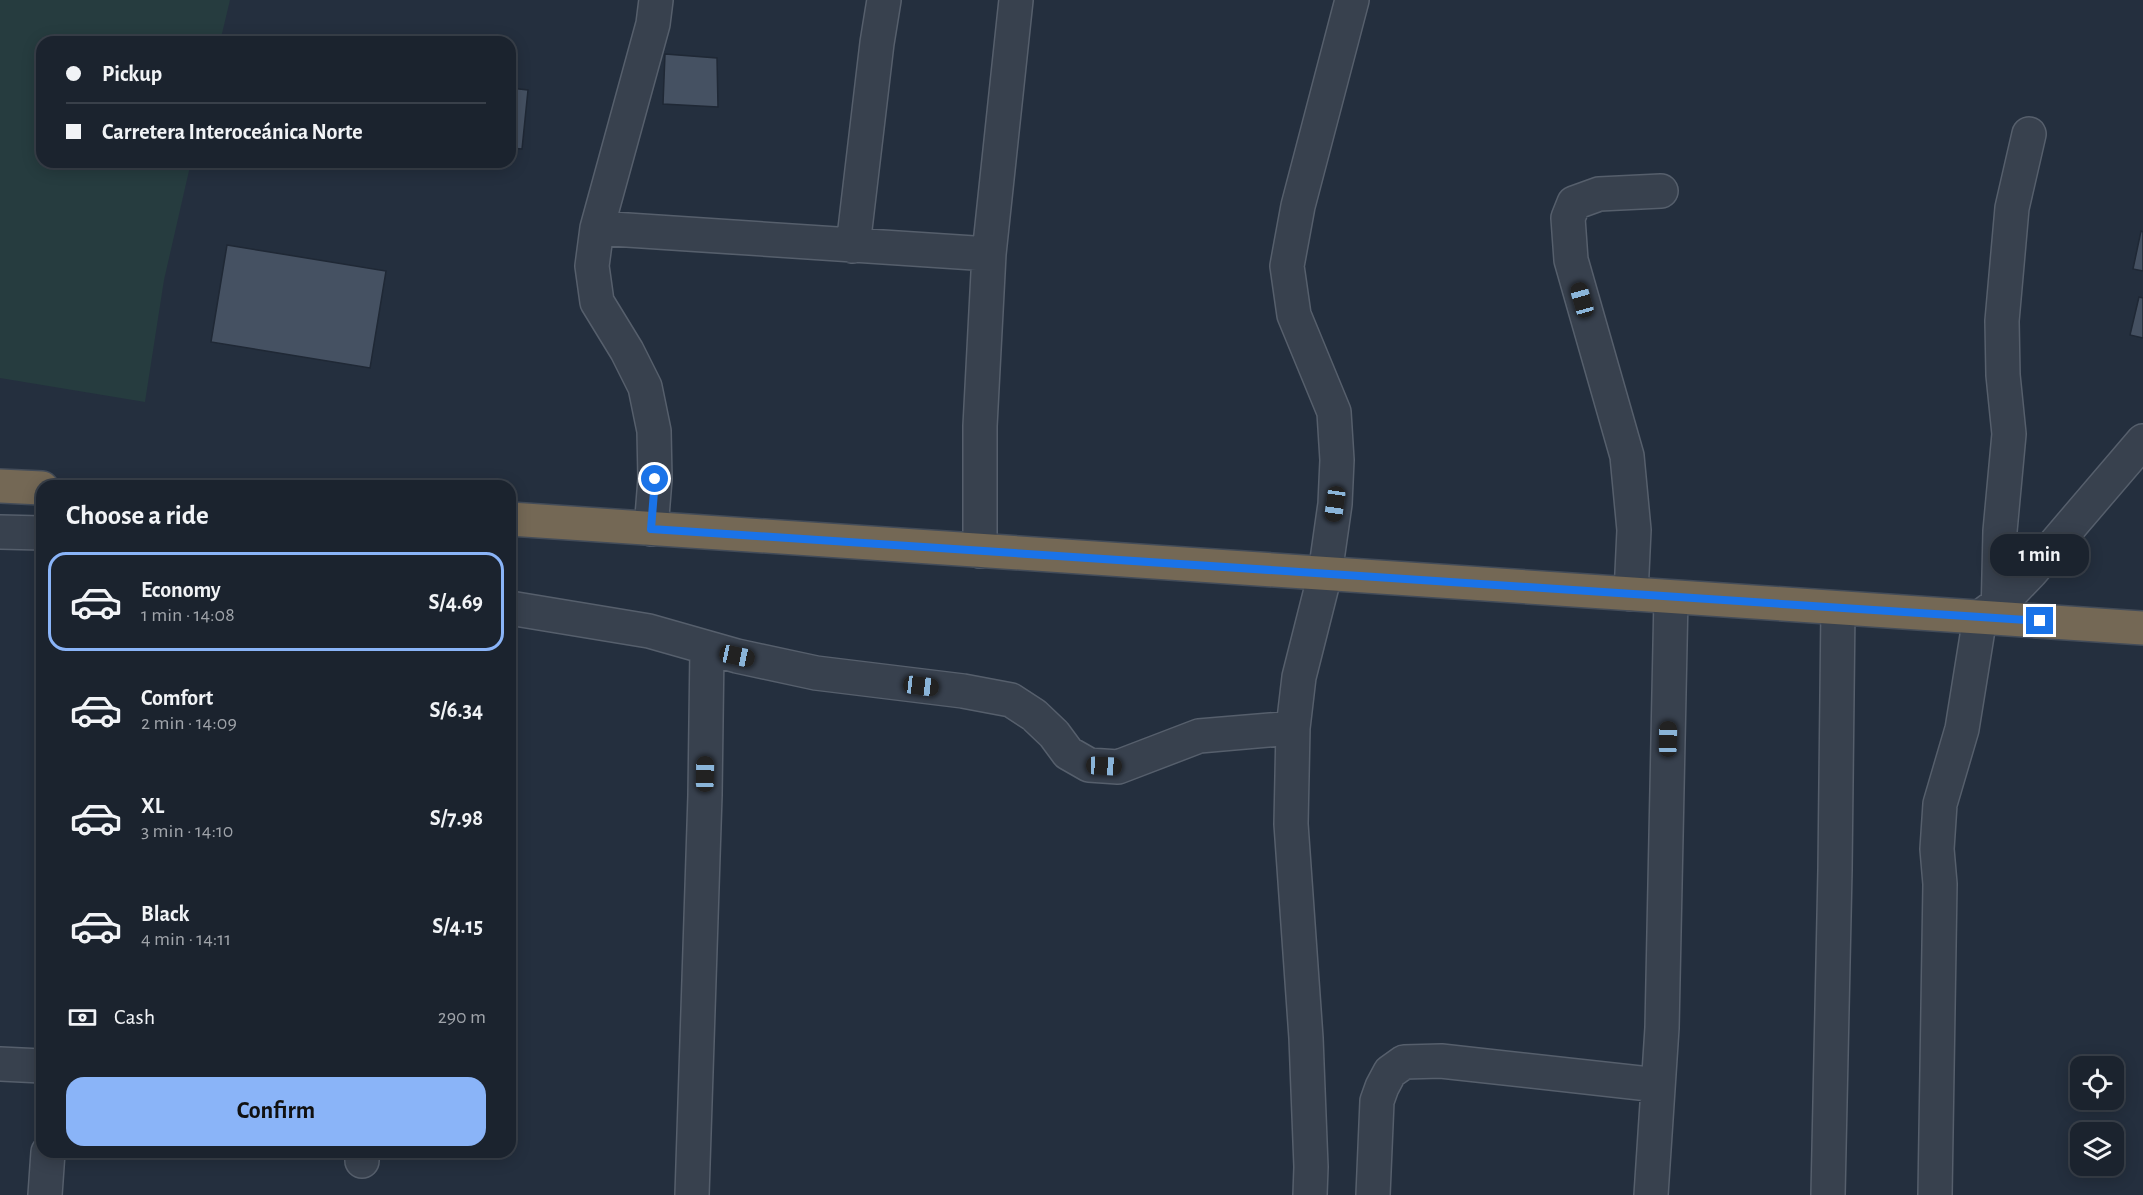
<!DOCTYPE html>
<html lang="en">
<head>
<meta charset="utf-8">
<style>
	:root { --surface:#1b232e; --page:#282f3a; --text:#f1f3f6; --muted:#a0a4aa; --line:#39404a; --accent:#8ab4f8 }
	body { margin:0; font-family:"Alegreya Sans",sans-serif; background:var(--page); color:var(--text); height:100vh; display:flex; flex-direction:column; font-size:22px; white-space:nowrap }
	* { box-sizing:border-box; margin:0 }
	p { font-size:20px; color:var(--muted) }
	.icon { flex:none; width:33px; height:33px; fill:none; stroke:currentColor; stroke-width:2; stroke-linecap:round; stroke-linejoin:round }
	.map { position:relative; flex:1; overflow:hidden }
	.panel { position:absolute; left:36px; top:480px; width:480px; height:678px; display:flex; flex-direction:column; background:var(--surface); border-radius:18px; box-shadow:0 3px 15px #0003,0 0 0 2px var(--line) }
	.panel>* { flex:none }
	.guide { position:absolute; left:36px; top:36px; width:480px; height:132px; border-radius:18px; box-shadow:0 3px 15px #0003,0 0 0 2px var(--line); display:grid; align-content:center; height:132px; padding:0 30px; background:var(--surface) }
	.tools { position:absolute; left:2070px; top:1056px; display:grid; gap:12px }
	.tools a { display:grid; place-items:center; width:54px; height:54px; border-radius:12px; background:var(--surface); box-shadow:0 3px 15px #0003,0 0 0 2px var(--line); font-size:30px }
	.end { position:absolute; width:27px; height:27px; margin:-14px; border:8px solid #1a73e8; background:#fff; box-shadow:0 0 0 3px #fff }
	.from { border-radius:50% }
	.bubble { position:absolute; height:42px; border-radius:18px; background:var(--surface); box-shadow:0 3px 15px #0003,0 0 0 2px var(--line); font-size:20px; font-weight:600; line-height:42px; text-align:center }
	.car { position:absolute; width:18px; height:36px; margin:-18px -9px; border-radius:8px; box-shadow:0 0 4px 2px #0007; background:linear-gradient(#222 24%,#8ab4d8 0 40%,#222 0 76%,#8ab4d8 0 86%,#222 0) }
	.guide b { display:flex; align-items:center; gap:21px; height:57px; font-size:22px }
	.guide b+b { border-top:2px solid var(--line) }
	.guide i { width:15px; height:15px; background:var(--text) }
	ul { padding:0; list-style:none }
	li { display:flex; align-items:center; gap:18px; height:99px; margin:0 12px 9px; padding:0 18px; border:3px solid transparent; border-radius:18px }
	li div { flex:1 }
	li b { display:block; font-size:22px }
	li em { font-style:normal; font-weight:600 }
	li.current { border-color:var(--accent) }
	li>.icon { width:54px; height:54px; stroke-width:1.5 }
	h2 { padding:0 30px; font-size:27px; line-height:72px }
	.pay { display:flex; align-items:center; gap:15px; height:66px; padding:0 30px; font-size:22px }
	.pay p { margin-inline-start:auto }
	.cta { display:flex; gap:12px; margin-top:auto; padding:12px 30px }
	.cta a { flex:1; height:69px; border-radius:18px; background:var(--accent); color:#111; font-size:24px; font-weight:600; line-height:69px; text-align:center }
	.map>svg:first-child { display:block }
	.green { fill:#263c3f }
	.building { fill:#455162; stroke:#1f2835; stroke-width:1.5 }
	.lines { fill:none; stroke-linecap:round; stroke-linejoin:round }
	.minor-casing { stroke:#565f6c; stroke-width:36 }
	.highway-casing { stroke:#434c59; stroke-width:36 }
	.minor { stroke:#38414e; stroke-width:33 }
	.highway { stroke:#746855; stroke-width:33 }
	.route { stroke:#1a73e8; stroke-width:8 }
</style>
</head>
<body>
<div class="map">
<svg width="2143" height="1195" viewBox="0 0 2143 1195">
	<rect width="100%" height="100%" fill="#242f3e"/>
	<path class="green" d="M0,0H230L220,42H42V162H191L164,280L145,402L0,378Z"/>
	<path class="building" d="M665,54L717,58L718,107L663,104Z
		M510,88L528,90L522,149L510,148Z
		M2141,231L2143,232V271L2133,269Z
		M227,245L386,271L370,368L211,342Z
		M2139,297L2143,298V338L2130,335Z"/>
	<g class="lines">
		<defs>
			<path id="minor" d="M597,228L989,254
				M853,246L877,43L884,0
				M651,529L655,479L654,431L645,387L627,351L597,302L592,266L597,228L653,24L656,0
				M0,532L42,533
				M980,551V426L989,254L1016,0
				M1631,594L1634,530L1627,456L1571,260L1568,218L1574,203L1599,194L1661,191
				M510,608L649,631L737,656L816,673L963,691L1011,700L1034,715L1054,734L1068,753L1089,765L1118,767L1199,736L1293,728
				M1998,618L2000,531L2009,434L2003,375L2002,321L2012,208L2029,134
				M0,1064L42,1066
				M362,1161V1152
				M45,1195L48,1152
				M692,1195L705,795L707,648
				M1310,1195L1311,1167L1306,1038L1291,824L1293,728L1299,677L1325,574L1335,504L1337,460L1334,412L1294,315L1287,266L1298,206L1352,0
				M1373,1195L1377,1101L1382,1087L1390,1072L1404,1062L1441,1061L1658,1085
				M1651,1195L1662,1028L1671,597
				M1828,1195L1835,870L1838,608
				M1935,1195L1940,884L1937,849L1940,804L1962,729L1980,617L2006,598L2031,572L2143,441"/>
			<path id="highway" d="M0,486L42,488
				M510,519L2143,628"/>
		</defs>
		<use href="#minor" class="minor-casing"/>
		<use href="#highway" class="highway-casing"/>
		<use href="#minor" class="minor"/>
		<use href="#highway" class="highway"/>
	</g>
	<g class="lines">
		<path class="route" d="M655,479L651,529L2040,621"/>
	</g>
</svg>
<div class="tools">
<a><svg class="icon" aria-label="locate" viewBox="0 0 24 24"><circle cx="12" cy="12" r="6"/><path d="M12 2v4M12 18v4M2 12h4M18 12h4"/></svg></a>
<a><svg class="icon" aria-label="layers" viewBox="0 0 24 24"><path d="M12 4l9 5-9 5-9-5zM3 14l9 5 9-5"/></svg></a>
</div>
<i class="end from" style="left:655px;top:479px"></i>
<i class="end" style="left:2040px;top:621px"></i>
<div class="bubble" style="left:1990px;top:534px;width:99px">1 min</div>
<i class="car" style="left:1582px;top:300px;rotate:344deg"></i>
<i class="car" style="left:1335px;top:504px;rotate:188deg"></i>
<i class="car" style="left:737px;top:656px;rotate:102deg"></i>
<i class="car" style="left:921px;top:686px;rotate:97deg"></i>
<i class="car" style="left:1668px;top:739px;rotate:1deg"></i>
<i class="car" style="left:1104px;top:766px;rotate:93deg"></i>
<i class="car" style="left:705px;top:774px;rotate:1deg"></i>
<div class="guide">
<b><i class="from"></i>Pickup</b>
<b><i></i>Carretera Interoceánica Norte</b>
</div>
<section class="panel">
<h2>Choose a ride</h2>
<ul>
<li class="current"><svg class="icon" aria-label="car" viewBox="0 0 24 24"><path d="M5 17H2v-5l4-1 3-4h7l3 4 3 1v5h-3M9 17h6M6 11h13"/><circle cx="7" cy="17" r="2"/><circle cx="17" cy="17" r="2"/></svg><div><b>Economy</b><p>1 min · 14:08</p></div><em>S/4.69</em></li>
<li><svg class="icon" aria-label="car" viewBox="0 0 24 24"><path d="M5 17H2v-5l4-1 3-4h7l3 4 3 1v5h-3M9 17h6M6 11h13"/><circle cx="7" cy="17" r="2"/><circle cx="17" cy="17" r="2"/></svg><div><b>Comfort</b><p>2 min · 14:09</p></div><em>S/6.34</em></li>
<li><svg class="icon" aria-label="car" viewBox="0 0 24 24"><path d="M5 17H2v-5l4-1 3-4h7l3 4 3 1v5h-3M9 17h6M6 11h13"/><circle cx="7" cy="17" r="2"/><circle cx="17" cy="17" r="2"/></svg><div><b>XL</b><p>3 min · 14:10</p></div><em>S/7.98</em></li>
<li><svg class="icon" aria-label="car" viewBox="0 0 24 24"><path d="M5 17H2v-5l4-1 3-4h7l3 4 3 1v5h-3M9 17h6M6 11h13"/><circle cx="7" cy="17" r="2"/><circle cx="17" cy="17" r="2"/></svg><div><b>Black</b><p>4 min · 14:11</p></div><em>S/4.15</em></li>
</ul>
<div class="pay"><svg class="icon" aria-label="cash" viewBox="0 0 24 24"><path d="M3 7h18v10H3z"/><circle cx="12" cy="12" r="2"/></svg>Cash<p>290 m</p></div>
<div class="cta"><a>Confirm</a></div>
</section>
</div>
</body>
</html>
